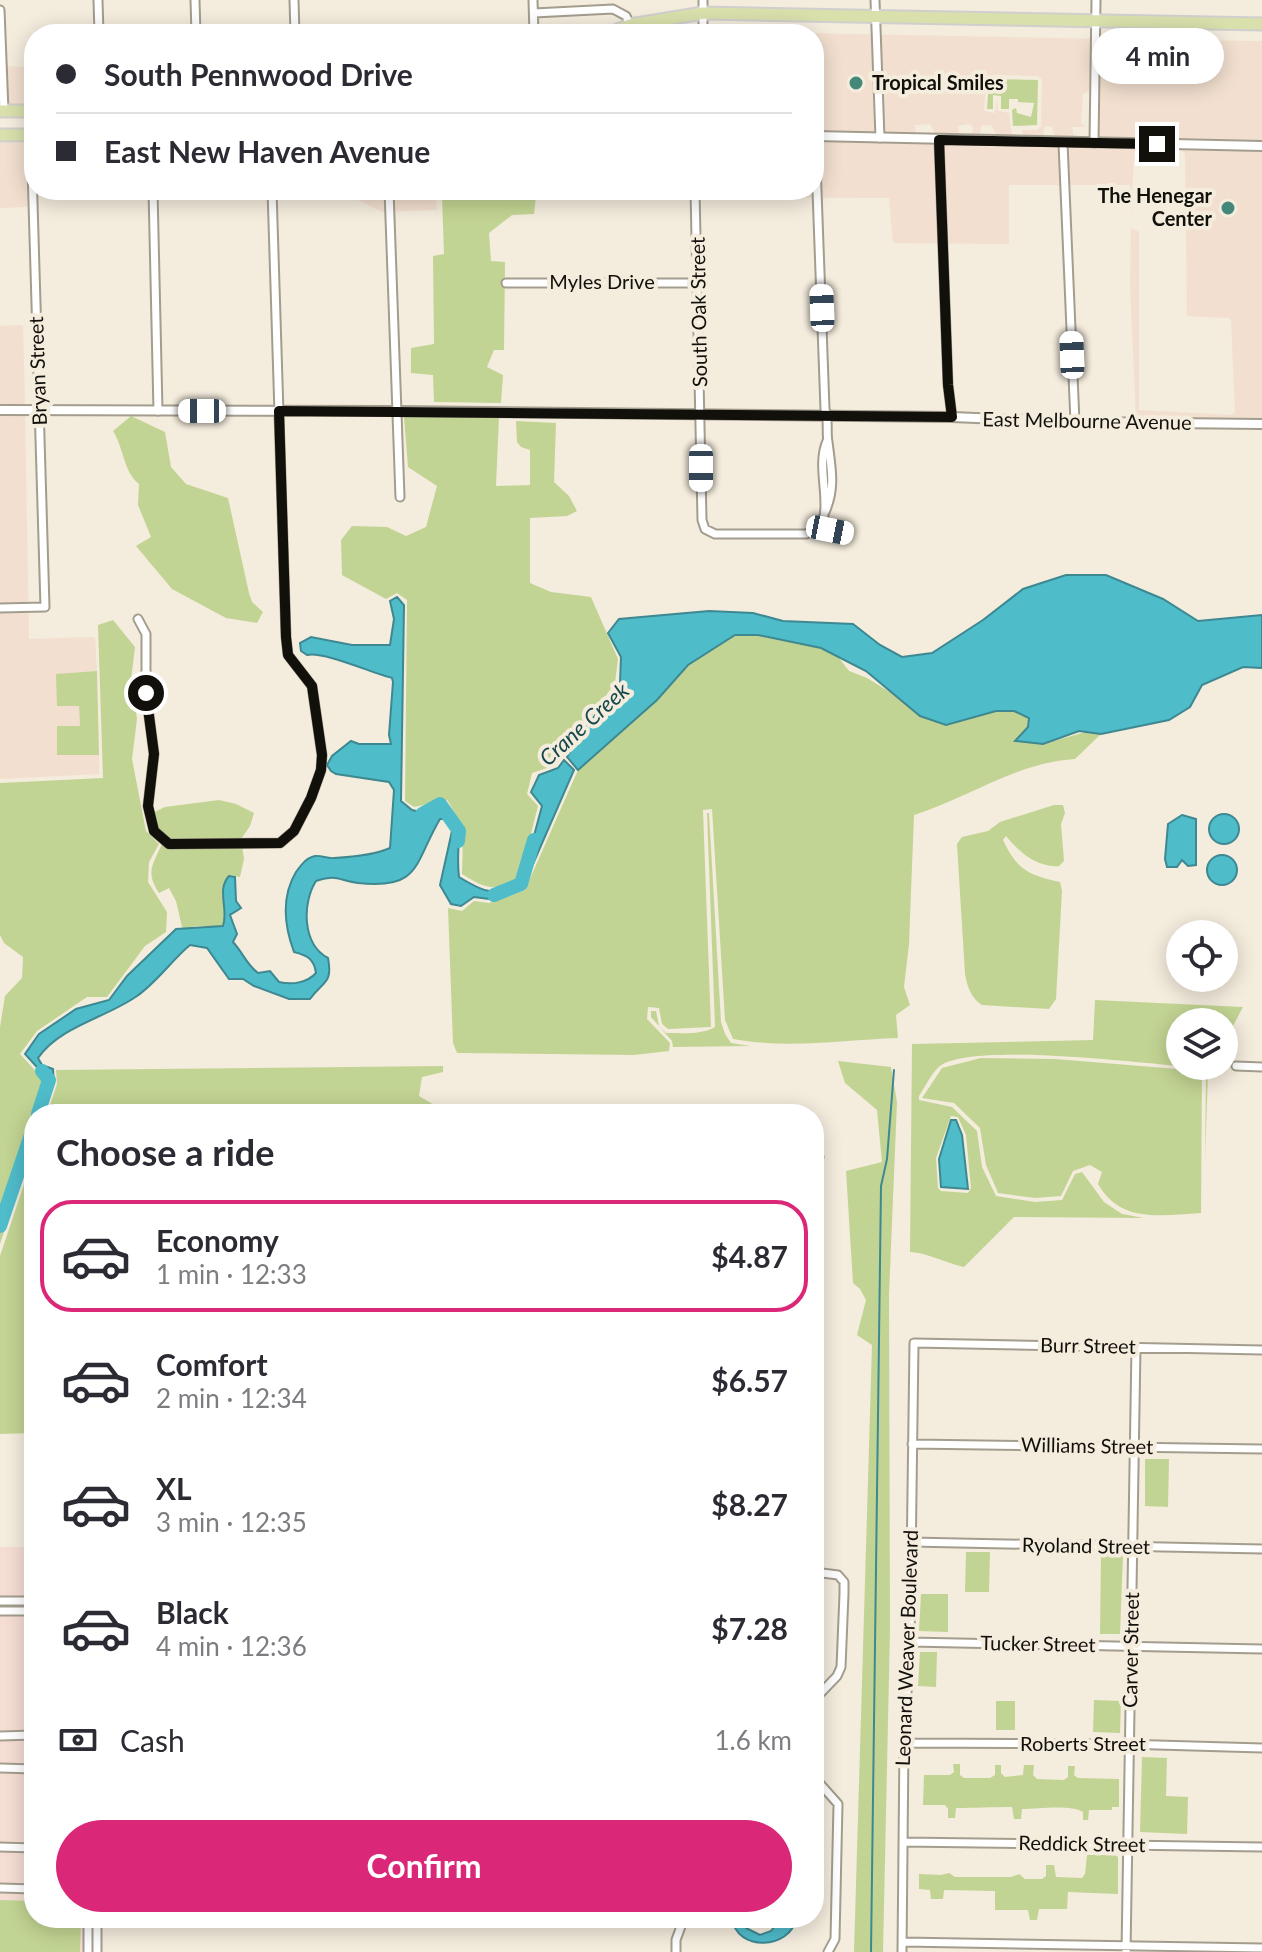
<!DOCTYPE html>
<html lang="en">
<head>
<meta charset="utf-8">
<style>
	:root { --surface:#fff; --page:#f7f7f7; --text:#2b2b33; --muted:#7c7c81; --line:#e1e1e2; --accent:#db2777 }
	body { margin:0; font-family:Lato,sans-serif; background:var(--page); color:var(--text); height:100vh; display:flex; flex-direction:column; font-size:30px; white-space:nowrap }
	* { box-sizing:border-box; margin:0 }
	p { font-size:26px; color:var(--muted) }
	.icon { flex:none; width:44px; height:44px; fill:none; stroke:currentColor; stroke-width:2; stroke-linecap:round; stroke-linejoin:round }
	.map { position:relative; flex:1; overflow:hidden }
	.drawer { position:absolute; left:24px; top:1104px; width:800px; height:824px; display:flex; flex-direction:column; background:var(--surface); border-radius:32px; box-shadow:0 4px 20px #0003 }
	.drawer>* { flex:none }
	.guide { position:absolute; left:24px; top:24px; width:800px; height:176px; border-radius:32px; box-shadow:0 4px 20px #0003; display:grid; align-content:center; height:176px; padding:0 32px; background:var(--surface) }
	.controls { position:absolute; left:1166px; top:920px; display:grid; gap:16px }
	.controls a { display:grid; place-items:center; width:72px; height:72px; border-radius:50%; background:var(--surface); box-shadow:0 4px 20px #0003; font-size:40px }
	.end { position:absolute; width:36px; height:36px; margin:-18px; border:10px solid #12100b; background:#fff; box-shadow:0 0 0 4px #fff }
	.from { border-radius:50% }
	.bubble { position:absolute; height:56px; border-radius:28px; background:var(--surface); box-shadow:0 4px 20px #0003; font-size:26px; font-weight:700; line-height:56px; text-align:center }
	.car { position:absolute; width:24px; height:48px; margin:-24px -12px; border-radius:10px; box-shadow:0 0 6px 2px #0007; background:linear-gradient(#fff 24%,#345 0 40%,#fff 0 76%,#345 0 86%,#fff 0) }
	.guide b { display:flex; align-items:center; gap:28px; height:76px; font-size:30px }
	.guide b+b { border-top:2px solid var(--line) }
	.guide i { width:20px; height:20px; background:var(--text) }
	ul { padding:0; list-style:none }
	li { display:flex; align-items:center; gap:24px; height:112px; margin:0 16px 12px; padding:0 16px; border:4px solid transparent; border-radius:32px }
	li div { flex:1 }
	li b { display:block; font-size:30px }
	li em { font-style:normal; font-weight:700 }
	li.current { border-color:var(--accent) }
	li>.icon { width:72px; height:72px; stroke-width:1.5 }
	h2 { padding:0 32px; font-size:36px; line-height:96px }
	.pay { display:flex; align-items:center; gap:20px; height:88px; padding:0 32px; font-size:30px }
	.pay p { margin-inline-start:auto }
	.button { display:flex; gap:16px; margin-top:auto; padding:16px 32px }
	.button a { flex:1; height:92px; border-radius:48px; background:var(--accent); color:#fff; font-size:32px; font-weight:700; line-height:92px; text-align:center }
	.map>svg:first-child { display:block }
	.commercial { fill:#f2dfcf }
	.education { fill:#f5ddd3 }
	.green { fill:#c2d493; fill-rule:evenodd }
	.water { fill:#4fbcca; stroke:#3d8891; stroke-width:2 }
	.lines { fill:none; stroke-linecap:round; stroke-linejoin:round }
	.stream { stroke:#3d8891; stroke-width:2 }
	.river { stroke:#4fbcca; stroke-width:14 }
	.minor-casing { stroke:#a39d8e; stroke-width:11 }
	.tertiary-casing { stroke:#a39d8e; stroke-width:12 }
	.primary-casing { stroke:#d0cfce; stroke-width:15 }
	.minor { stroke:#fff; stroke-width:7 }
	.tertiary { stroke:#fff; stroke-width:8 }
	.primary { stroke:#d9e0ac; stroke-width:11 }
	.route { stroke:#12100b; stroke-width:10 }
	.poi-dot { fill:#458779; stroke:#f4ecdd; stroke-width:3 }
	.labels { text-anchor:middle; stroke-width:8; stroke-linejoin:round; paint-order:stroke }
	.poi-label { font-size:20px; font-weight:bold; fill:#12100b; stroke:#f4ecdd; text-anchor:start }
	.street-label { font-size:20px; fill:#12100b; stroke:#f4ecdd }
	.water-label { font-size:22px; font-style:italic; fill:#15474c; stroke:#f4ecdd }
</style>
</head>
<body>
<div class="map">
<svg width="1262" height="1952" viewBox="0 0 1262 1952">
	<rect width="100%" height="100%" fill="#f4ecdd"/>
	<path class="commercial" d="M701,31L1149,40V80L1173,82L1177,78L1178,40L1262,41V141L1089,138L1094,91L1091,90L1083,94L1081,123L1086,127H1072L1074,138H1055L1052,127L1046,126L1043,130L1045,138L1023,137L1022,130H1037L1041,126L1042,80L1038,76L992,75L986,80L984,111L995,113L997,99L998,111L1009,113L1012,137L997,136L991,125L981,126L980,136H972L973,128L970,124L958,126L959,136L936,135L930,124L915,125L916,135L814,132V34H669Z
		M0,66L34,67V106L0,105Z
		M814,141L1262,150V419L1136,418L1130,285L1131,228L1139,232V410L1232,415L1235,411L1231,320L1228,318L1187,316L1185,154L1181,150L1134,153L1131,215L1130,185H1009V244L893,243L889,198L539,197L536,192H442L436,197L437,210L383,212L337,190H814Z
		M0,143H34V190H265L27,192V207L0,208Z
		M23,325L25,405H0V326Z
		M0,415H25L29,639L95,637L97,671L56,675L79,706L80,727L57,726L58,755H99V774L0,779Z"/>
	<path class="education" d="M0,1547H34V1918H92V1952H0Z"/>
	<path class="green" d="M1153,36L1174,37L1173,78H1151Z
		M992,79L1038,80L1037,125L1013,126L1012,110L1016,108L1017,113L1031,117L1034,103L1018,102V99H1009V109H1001V96L993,95V109H987L989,81Z
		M442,196H536L534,214L512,215L489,233L491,261L505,262L504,350H494L487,367L503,375L501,403L434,402L433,375L411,373V348L434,344L433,256L444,254Z
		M131,416L165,432L171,467L186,484L228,498L249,593L252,602L263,612L257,623L226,618L172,589L136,546L151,537L138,505L139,484C123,471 124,448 113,431Z
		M404,417H499L496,486L530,485V450L521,447L517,442L516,421L556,423L554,482L569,496L577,511L567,516L530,518V583L551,592L591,597L618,659L615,683L556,765L532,773L527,794L538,806L519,881C492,891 486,889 462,874C463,843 465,827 447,800L414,807L405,801L407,600L397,593L386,599L342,575L341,540L352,526L387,527L406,536L426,527L437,486L408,467Z
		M113,620L135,647L131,680L137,719L132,759L146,831L159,844L149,862L148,882L167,912L166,932L145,946L107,997H87L37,1031L20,1054L43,1079L44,1085L0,1212V1027L5,996L22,978L23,957L4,943L0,935V783L103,778L98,625Z
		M735,635H758L821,648L839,658L849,671L867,678L893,694L920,716L946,725L996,711H1014L1029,717L1028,727L1016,741L1043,744L1100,728L1101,734L1075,759C1018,762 968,798 914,815L909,944L904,987L910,1005L896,1015L898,1038C843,1040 787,1049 733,1039L725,1020L712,809L703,810L711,1027L668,1029L662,1024L659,1008L648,1007L647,1019L670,1043L669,1051L634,1055L457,1053L453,1043L448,908L462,911L474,901L489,903L525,890L578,770L657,700L688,665Z
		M97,671L99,755H57V726H80L79,706H57L56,674Z
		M219,800L236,804L254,813L250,826L241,839L244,859L240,877L233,876L222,894L227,916L223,926H195L186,930L182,927L176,901L169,888L159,893C145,872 153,864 162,844L149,829L146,816L165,807Z
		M1054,805H1063L1065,813L1061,824L1064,861L1059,866C1037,868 1019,852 1006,836L1003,840C1017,870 1029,875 1060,882L1062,891L1056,999L1049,1009L982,1005C971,998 967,986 965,974L957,844L962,837L988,831L1000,822Z
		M707,813H709L721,1022L725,1034L731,1043L750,1046L673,1047L672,1041L651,1017V1011H656L659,1026L666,1033C682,1033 702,1035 715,1027Z
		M1095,1000L1243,1007L1224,1043V1022H1180V1066H1212L1208,1072L1205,1161L1206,1071L1203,1068C1155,1065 973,1041 940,1066C932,1072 925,1087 919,1096V1100L952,1107L977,1131L982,1167L996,1196L1035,1202L1062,1200L1075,1174L1082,1172L1104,1202L1122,1214L1144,1218L1014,1217L964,1267C945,1263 929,1253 910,1252L912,1044L1093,1040ZM951,1116L958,1117L966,1135L971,1188L968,1193L941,1191L938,1188L936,1158Z
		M981,1058L1055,1059L1202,1071L1201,1213C1161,1215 1121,1224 1098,1184L1102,1172L1090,1165L1073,1171L1061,1196L1035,1198L998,1193L986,1165L980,1128L954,1103L922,1098L942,1068Z
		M838,1061L891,1067L897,1102L889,1295L890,1629L883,1952H854L872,1345L857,1335L866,1300L860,1289L853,1283L846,1171L882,1162L877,1110L845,1083Z
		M443,1066V1072L422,1077L419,1096L436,1106L433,1114H47L57,1084L56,1070Z
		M34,1124V1143L0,1244V1223Z
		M34,1154V1433L0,1434V1256Z
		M1145,1459H1169L1168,1507L1145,1506Z
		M966,1552H990L989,1592H965Z
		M1101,1555H1123L1120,1634H1100Z
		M921,1594H948V1632L919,1631Z
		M920,1652H937L936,1687L918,1686Z
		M1094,1700L1121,1701L1120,1733L1093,1732Z
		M996,1701H1015V1730H996Z
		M1142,1757L1167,1758L1166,1796L1188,1797L1187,1834L1140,1832Z
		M953,1764H960V1775L964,1778H990L995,1775V1765H1001V1773L1005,1777L1023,1775L1024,1765H1034L1033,1775L1037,1779L1064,1780L1068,1777V1766H1075L1074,1775L1078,1778L1119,1779V1807H1112V1810H1089L1088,1820H1083V1812C1070,1804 1038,1809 1022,1809L1021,1819H1014L1012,1807C992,1807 975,1808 956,1808L955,1818H948V1809L945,1805H923L924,1775H950L954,1772Z
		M1087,1855H1115L1118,1857V1894L1068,1892L1067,1909H1039L1037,1920H1030L1028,1910H995V1891L944,1890L943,1899H931L930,1890L919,1889V1874L941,1875L949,1873L955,1877H1011L1019,1874L1025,1879H1042L1046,1876V1865H1054L1056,1877L1082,1878L1085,1874Z
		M0,1900L34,1901V1918H81L80,1952H0Z"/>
	<path class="water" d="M1066,575H1106L1163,599L1198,621L1262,615V668L1243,667L1202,685L1190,707L1169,720L1101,734L1079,731L1043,744L1015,741L1028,727L1029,718L1014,711H996L946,725L920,716L866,671L821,648L758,635H735L688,665L657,700L578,770L567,757L582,732L620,683L621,657L608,633L619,619L709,611L753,613L783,621L853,624L880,645L902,657L932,653L983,620L1023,589Z
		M397,597L404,605L401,801L412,810L420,812L429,806L446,805C466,835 455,846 459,877C485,893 493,896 521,884L542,806L531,792L539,775L558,768L564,760L574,770L523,887L489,899L474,897L461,906L451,904L440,885L454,822L450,819H440C414,863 421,890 358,883C337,880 338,874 316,881C302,903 302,944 328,958C333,984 323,981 310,999H289L254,986L243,979H229L207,948L190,945C172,960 157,982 137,996C106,1018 60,1026 38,1058L42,1065L53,1069L54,1084H47L46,1077L25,1054L39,1034L76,1009L109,1000L127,976L176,929L223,926C229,909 216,890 229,876L235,877L236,901L241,908L230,915L237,934L233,942C244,954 246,964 258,973L270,971L279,982C292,985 307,983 316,973C314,958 306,955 294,952C284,925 281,897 296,872C301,865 306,858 315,856C321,855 328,859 334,858C351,857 375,855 390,848L394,790L389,782L336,774L331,771L327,765L332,756L351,741L359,744H391L389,735L393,682L392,678C372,673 323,651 307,655L301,651L300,643L311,637L352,645H390L394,619L390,601Z
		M1209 829a15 15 0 1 1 30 0a15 15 0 1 1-30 0Z
		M1182,815L1196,819V865L1188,866L1182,860L1177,867H1167L1165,859L1168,824Z
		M1207 870a15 15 0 1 1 30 0a15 15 0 1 1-30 0Z
		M951,1120H956L962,1135L968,1189L941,1187L939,1159Z
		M732,1918H744L746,1928L760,1935L771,1931L781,1918H796C791,1950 736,1952 732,1918Z"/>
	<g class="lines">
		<path class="stream" d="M871,1952L881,1186L887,1159L894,1070"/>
		<path class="river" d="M422,814L440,804L459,831L458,841
			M494,895L521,884L534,840
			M38,1114L49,1080L42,1071
			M0,1226L34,1126"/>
		<defs>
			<path id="minor" d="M98,0L99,34
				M195,0L196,34
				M294,0L295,34
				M533,0L534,34
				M703,0V34
				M875,0L880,138
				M0,10L4,111
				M534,13L613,9L626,16L630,25
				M815,136L825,409C829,420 826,431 828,442C831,467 836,488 825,512
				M939,140L948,385L952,417
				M1063,143L1075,422
				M1094,143L1096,0
				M153,190L158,411
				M389,190L400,497
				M695,190L702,520L705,529L715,534H806L820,529L848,534
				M506,283H699
				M820,529C833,502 815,468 827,441
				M0,608L45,607L31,135
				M138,619L146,634V693L154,754L148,806L154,831L169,844L280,843L294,831L311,798L321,770L322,755L312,686L288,655L286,637L272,190
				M1236,1066L1262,1067
				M814,1145L819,1157L814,1167
				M814,1296L818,1306L814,1310
				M912,1444L1262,1449
				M911,1542L1262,1549
				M814,1572L838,1575L844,1582V1594L841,1667L837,1676L814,1700
				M0,1601H34
				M0,1611H34
				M910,1642L1262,1649
				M0,1736L34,1735
				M904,1743L1123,1744L1262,1748
				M0,1768L34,1769
				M814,1777L838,1804L835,1939L828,1952
				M903,1842L1262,1847
				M0,1847L34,1848
				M0,1888L34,1889
				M903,1942L1262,1948
				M88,1952V1918
				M97,1952V1918
				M676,1952V1940L684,1918
				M902,1952L904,1743L910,1642L914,1343L1262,1350
				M1126,1952L1136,1347"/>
			<path id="tertiary" d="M814,136L1262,146
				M0,410L396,411L952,417L1075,422L1262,424"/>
			<path id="primary" d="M607,34L630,25L703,13L1262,24
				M0,111H34
				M0,135H34"/>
		</defs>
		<use href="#minor" class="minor-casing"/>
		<use href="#tertiary" class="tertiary-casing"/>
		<use href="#primary" class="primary-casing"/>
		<use href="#minor" class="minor"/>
		<use href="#tertiary" class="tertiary"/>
		<use href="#primary" class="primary"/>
	</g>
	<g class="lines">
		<path class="route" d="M146,693L154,754L148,806L154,831L169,844L280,843L294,831L311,798L321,770L322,755L312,686L288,655L286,637L279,411L952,417L948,385L939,140L1157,144"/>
	</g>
	<g class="poi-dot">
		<circle cx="856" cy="83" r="8"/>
		<circle cx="1228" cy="208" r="8"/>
	</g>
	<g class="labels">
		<g class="poi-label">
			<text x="872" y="90">Tropical Smiles</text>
			<text x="1212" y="203" text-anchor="end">The Henegar<tspan x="1212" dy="23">Center</tspan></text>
		</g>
		<g class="street-label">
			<text x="602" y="289">Myles Drive</text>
			<text transform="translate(699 312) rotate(-91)" y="7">South Oak Street</text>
			<text transform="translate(38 371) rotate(-92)" y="7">Bryan Street</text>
			<text transform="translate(1087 421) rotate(1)" y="7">East Melbourne Avenue</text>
			<text transform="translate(1088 1346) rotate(1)" y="7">Burr Street</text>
			<text transform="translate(1087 1446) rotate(1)" y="7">Williams Street</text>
			<text transform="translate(1086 1546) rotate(1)" y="7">Ryoland Street</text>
			<text transform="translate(1038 1644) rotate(1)" y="7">Tucker Street</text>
			<text transform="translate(907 1648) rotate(-88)" y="7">Leonard Weaver Boulevard</text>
			<text transform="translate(1131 1650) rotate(-89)" y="7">Carver Street</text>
			<text x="1083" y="1751">Roberts Street</text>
			<text transform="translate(1082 1844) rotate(1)" y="7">Reddick Street</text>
		</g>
		<g class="water-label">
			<text transform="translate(584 724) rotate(-42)" y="8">Crane Creek</text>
		</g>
	</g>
</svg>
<div class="controls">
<a><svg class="icon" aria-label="locate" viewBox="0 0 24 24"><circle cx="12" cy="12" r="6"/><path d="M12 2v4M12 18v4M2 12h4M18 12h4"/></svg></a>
<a><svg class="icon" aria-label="layers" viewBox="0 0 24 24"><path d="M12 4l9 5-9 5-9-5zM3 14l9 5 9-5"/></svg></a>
</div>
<i class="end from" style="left:146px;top:693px"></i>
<i class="end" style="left:1157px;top:144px"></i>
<div class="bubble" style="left:1092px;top:28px;width:132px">4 min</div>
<i class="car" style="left:822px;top:308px;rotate:358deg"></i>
<i class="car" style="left:1072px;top:355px;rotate:358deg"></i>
<i class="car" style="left:202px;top:411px;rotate:270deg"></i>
<i class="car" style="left:701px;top:468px;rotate:180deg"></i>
<i class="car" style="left:830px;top:530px;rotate:101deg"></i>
<div class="guide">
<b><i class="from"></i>South Pennwood Drive</b>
<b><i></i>East New Haven Avenue</b>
</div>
<section class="drawer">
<h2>Choose a ride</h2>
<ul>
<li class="current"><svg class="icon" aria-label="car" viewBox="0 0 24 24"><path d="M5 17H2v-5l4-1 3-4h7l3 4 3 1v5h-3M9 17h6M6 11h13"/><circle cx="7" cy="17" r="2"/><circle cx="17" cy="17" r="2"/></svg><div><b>Economy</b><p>1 min · 12:33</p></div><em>$4.87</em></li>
<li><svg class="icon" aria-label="car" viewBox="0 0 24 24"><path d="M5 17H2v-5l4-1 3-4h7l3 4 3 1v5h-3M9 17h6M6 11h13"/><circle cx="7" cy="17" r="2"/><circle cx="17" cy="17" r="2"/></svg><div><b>Comfort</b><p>2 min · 12:34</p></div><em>$6.57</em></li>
<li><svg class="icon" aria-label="car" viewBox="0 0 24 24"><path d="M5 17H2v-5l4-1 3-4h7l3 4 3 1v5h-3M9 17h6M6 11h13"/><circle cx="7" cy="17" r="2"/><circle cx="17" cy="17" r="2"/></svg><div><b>XL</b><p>3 min · 12:35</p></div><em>$8.27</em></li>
<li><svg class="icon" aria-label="car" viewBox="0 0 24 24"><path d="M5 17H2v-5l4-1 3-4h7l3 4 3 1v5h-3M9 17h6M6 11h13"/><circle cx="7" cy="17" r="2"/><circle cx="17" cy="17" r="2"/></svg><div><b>Black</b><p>4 min · 12:36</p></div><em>$7.28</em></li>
</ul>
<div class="pay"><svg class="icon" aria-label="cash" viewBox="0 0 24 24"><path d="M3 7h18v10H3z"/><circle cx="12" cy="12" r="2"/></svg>Cash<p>1.6 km</p></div>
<div class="button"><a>Confirm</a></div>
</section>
</div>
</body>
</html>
